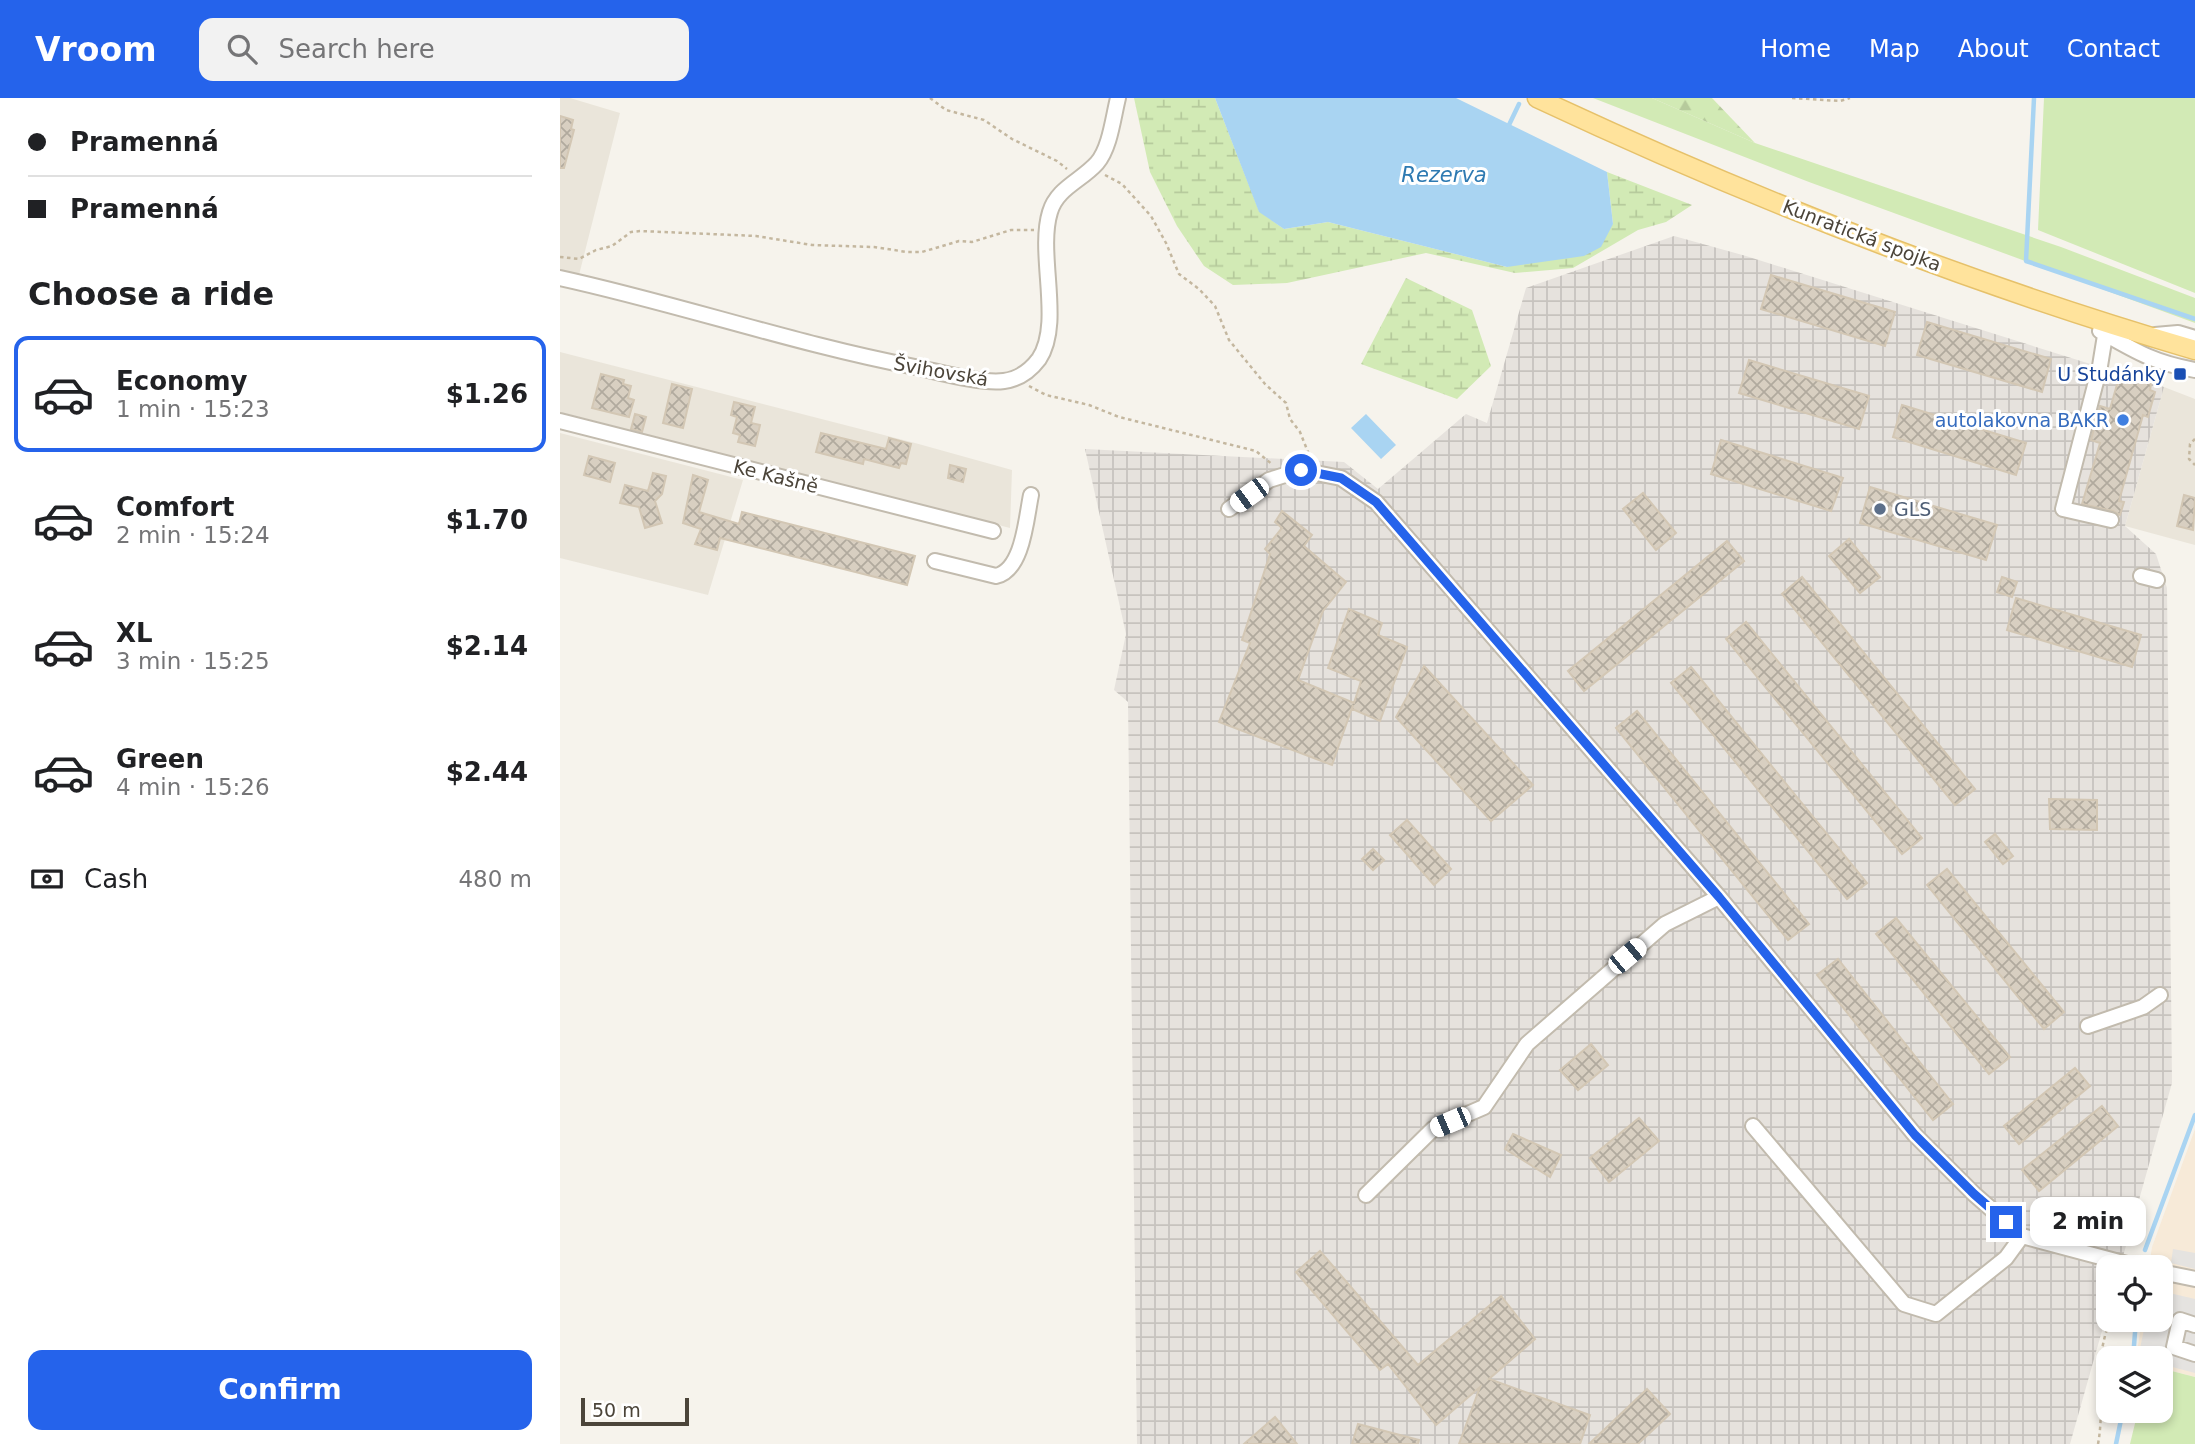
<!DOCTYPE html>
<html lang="en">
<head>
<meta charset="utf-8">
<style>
	:root { --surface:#fff; --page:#f2f2f2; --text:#202124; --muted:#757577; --line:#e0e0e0; --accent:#2563eb }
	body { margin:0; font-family:"DejaVu Sans",sans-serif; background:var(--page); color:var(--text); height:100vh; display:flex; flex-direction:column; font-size:26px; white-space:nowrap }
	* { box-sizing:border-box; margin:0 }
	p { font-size:23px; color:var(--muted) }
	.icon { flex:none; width:38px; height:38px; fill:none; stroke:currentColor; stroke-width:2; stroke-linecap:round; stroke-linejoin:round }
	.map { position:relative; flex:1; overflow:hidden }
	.panel { display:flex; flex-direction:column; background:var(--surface); width:560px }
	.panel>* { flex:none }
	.guide { display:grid; align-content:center; height:154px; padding:0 28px; background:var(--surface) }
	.buttons { position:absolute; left:1536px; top:1157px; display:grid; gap:14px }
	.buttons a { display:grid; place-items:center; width:77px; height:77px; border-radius:14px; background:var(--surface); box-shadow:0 4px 10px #0003; font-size:35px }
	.scale { position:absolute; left:21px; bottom:18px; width:108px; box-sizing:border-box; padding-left:7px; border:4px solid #4b4439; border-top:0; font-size:19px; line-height:24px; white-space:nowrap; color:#4b4439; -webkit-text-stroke:5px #fff; paint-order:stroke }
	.end { position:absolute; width:32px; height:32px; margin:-16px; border:9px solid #2563eb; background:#fff; box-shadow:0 0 0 4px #fff }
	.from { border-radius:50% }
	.bubble { position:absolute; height:49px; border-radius:14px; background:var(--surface); box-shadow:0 4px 10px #0003; font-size:23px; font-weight:800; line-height:49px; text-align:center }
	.car { position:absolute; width:21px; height:42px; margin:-21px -10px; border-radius:9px; box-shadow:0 0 5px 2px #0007; background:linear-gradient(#fff 24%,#345 0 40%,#fff 0 76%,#345 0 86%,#fff 0) }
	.guide b { display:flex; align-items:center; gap:24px; height:66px; font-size:26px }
	.guide b+b { border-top:2px solid var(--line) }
	.guide i { width:18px; height:18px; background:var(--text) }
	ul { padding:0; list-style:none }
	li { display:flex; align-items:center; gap:21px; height:116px; margin:0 14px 10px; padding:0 14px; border:4px solid transparent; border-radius:14px }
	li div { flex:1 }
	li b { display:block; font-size:26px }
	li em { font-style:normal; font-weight:800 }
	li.on { border-color:var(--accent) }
	li>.icon { width:63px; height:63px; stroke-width:1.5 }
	h2 { padding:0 28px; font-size:32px; line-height:84px }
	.pay { display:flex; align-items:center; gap:18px; height:77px; padding:0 28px; font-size:26px }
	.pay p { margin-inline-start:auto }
	.button { display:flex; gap:14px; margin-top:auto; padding:14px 28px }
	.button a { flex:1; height:80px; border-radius:14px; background:var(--accent); color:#fff; font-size:28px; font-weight:800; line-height:80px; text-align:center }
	header { display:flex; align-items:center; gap:42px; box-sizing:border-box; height:98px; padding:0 35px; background:var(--accent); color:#fff }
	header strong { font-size:33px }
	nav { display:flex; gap:38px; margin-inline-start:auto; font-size:24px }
	.search { width:490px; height:63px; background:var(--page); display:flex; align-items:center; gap:18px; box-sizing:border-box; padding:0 24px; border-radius:14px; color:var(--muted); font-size:26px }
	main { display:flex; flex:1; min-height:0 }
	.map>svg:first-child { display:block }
	.residential { fill:#eae5da }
	.commercial { fill:#f7ead8 }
	.industrial { fill:url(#industrial-grid) }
	.grass { fill:#d2eab5 }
	.forest { fill:url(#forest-firs) }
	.wetland { fill:url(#wetland-marsh) }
	.parking { fill:#e5e3e0 }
	.water { fill:#a9d4f2 }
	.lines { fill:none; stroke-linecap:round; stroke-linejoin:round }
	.stream { stroke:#a9d4f2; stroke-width:4.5 }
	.building { fill:url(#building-cross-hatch); stroke:#d3c7b4; stroke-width:2 }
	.minor-casing { stroke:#c2bbae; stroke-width:18 }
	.major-casing { stroke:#e6c16a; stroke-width:21 }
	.path { stroke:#c4b79f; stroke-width:2.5; stroke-dasharray:3.5 3.5; stroke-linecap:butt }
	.minor { stroke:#fff; stroke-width:14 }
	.major { stroke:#ffe39c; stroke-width:18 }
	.route { stroke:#2563eb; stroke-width:9 }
	.transit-dot { fill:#1a4fb4; stroke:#fff; stroke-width:2.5 }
	.shop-dot { fill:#3f7fe0; stroke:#fff; stroke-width:2.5 }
	.service-dot { fill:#5c6f8a; stroke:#fff; stroke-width:2.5 }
	.labels { text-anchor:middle; stroke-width:6; stroke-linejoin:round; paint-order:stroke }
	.street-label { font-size:19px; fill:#4b4439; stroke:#fff }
	.transit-label { font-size:19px; fill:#164399; stroke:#fff; text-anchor:end }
	.shop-label { font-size:19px; fill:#366cbe; stroke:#fff; text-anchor:end }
	.service-label { font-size:19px; fill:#4e5e75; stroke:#fff; text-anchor:start }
	.water-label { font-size:21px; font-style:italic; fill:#2e7ab2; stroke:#fff }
</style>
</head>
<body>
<header>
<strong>Vroom</strong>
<div class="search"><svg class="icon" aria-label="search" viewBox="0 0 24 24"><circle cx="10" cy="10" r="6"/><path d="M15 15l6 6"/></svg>Search here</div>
<nav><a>Home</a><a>Map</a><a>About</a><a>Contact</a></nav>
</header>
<main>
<section class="panel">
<div class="guide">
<b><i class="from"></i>Pramenná</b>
<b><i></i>Pramenná</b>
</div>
<h2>Choose a ride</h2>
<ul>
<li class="on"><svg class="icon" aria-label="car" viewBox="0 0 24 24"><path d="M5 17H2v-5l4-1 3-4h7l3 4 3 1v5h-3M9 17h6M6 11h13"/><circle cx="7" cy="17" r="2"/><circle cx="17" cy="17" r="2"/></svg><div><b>Economy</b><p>1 min · 15:23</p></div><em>$1.26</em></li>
<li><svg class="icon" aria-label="car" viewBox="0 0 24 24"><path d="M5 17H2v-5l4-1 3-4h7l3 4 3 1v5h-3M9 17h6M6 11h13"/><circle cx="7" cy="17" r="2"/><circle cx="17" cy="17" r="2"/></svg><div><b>Comfort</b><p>2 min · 15:24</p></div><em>$1.70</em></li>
<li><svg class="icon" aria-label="car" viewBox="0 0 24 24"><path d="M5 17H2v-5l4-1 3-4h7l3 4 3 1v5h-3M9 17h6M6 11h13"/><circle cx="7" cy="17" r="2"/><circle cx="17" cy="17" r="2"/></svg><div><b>XL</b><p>3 min · 15:25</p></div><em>$2.14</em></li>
<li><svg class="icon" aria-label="car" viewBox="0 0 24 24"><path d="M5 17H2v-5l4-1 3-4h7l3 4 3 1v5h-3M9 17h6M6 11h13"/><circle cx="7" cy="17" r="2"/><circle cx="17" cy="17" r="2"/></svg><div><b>Green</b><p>4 min · 15:26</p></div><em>$2.44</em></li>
</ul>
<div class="pay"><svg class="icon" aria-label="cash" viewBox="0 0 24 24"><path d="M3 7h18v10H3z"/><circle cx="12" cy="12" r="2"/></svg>Cash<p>480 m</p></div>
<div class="button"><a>Confirm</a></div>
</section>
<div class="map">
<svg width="1635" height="1346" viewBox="0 0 1635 1346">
	<defs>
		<pattern id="industrial-grid" width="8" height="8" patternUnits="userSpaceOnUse" patternTransform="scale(1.75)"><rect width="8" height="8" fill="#e6e2dd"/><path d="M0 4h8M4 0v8" fill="none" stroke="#c7c3be"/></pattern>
		<pattern id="forest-firs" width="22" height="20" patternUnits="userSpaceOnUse" patternTransform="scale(1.75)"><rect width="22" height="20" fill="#d2eab5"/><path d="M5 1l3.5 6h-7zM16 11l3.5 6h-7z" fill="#b6ca9c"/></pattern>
		<pattern id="wetland-marsh" width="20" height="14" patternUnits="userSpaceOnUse" patternTransform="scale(1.75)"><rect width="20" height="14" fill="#d2eab5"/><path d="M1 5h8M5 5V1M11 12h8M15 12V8" fill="none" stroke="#b6ca9c"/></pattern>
		<pattern id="building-cross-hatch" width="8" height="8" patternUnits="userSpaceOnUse" patternTransform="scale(1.75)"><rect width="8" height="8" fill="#d8cfc1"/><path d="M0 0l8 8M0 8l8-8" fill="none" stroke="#b1aa9e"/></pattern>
	</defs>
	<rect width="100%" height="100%" fill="#f6f3ec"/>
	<path class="residential" d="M0,0H10L60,15L19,177L0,173Z
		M0,254L355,345L452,372L450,430L0,314Z
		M1604,289L1635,301V447L1565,428Z
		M0,335L183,382L148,497L0,460Z"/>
	<path class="commercial" d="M1635,1031V1279L1601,1270V1260H1576L1582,1222H1601V1169H1589L1592,1149Z"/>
	<path class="industrial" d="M1114,138L1186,158L1604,289L1565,428L1596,456L1607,490L1612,985L1560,1169H1549V1208L1510,1346H577L568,604L554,592L566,536L525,351L784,364L818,391L906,316L927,325L966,190Z"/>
	<path class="grass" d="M1033,0H1092L1195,45L1501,149L1635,200V225L1249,84Z
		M1484,0H1635V195L1478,132Z
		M1604,1271L1635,1279V1346H1570L1578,1313L1601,1312V1272Z"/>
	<path class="forest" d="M1092,0H1152L1195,45Z"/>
	<path class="wetland" d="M574,0H655L699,113L724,131L768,124L947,169L1053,126L1047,74L1132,107L1106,124L1078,132L1013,170L955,175L866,155L727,185L673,187L644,168L617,128L590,74Z
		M846,180L912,212L931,268L897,301L801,266Z"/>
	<path class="parking" d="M1613,1151L1635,1155V1171L1611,1165Z
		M1601,1193L1635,1201V1275L1601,1266V1260H1578L1586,1222H1601Z"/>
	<path class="water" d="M655,0H896L1047,74L1053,126L1041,149L1024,158L947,169L768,124L724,131L699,114Z
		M806,316L836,347L821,361L791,330Z"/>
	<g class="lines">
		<path class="stream" d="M1474,0L1466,163L1635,221
			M948,29L959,6
			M1585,1152L1635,1017
			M1573,1260L1576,1222
			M1556,1346L1563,1312"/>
	</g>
	<path class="building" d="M0,18L13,22L11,31L14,32L4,70H0Z
		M1211,177L1335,214L1325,248L1201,211Z
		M1367,224L1491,261L1482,294L1357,257Z
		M1189,262L1309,298L1299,331L1179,295Z
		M41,276L64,282L63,286L71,288L68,300L74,302L69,319L32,310Z
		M1560,276L1591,286L1590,292L1595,294L1588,319L1583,317L1559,403L1564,404L1560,417L1553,413L1522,406L1540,345L1531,342L1537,318L1540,308L1550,311Z
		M112,286L132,291L123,330L103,325Z
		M174,304L195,309L191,325L200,327L195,348L178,344L180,337L173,335L177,319L171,317Z
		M1342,307L1466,345L1456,377L1333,339Z
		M75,316L86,319L82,334L71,331Z
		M261,335L326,351L329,340L351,346L346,366L341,365L339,370L304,361L303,366L256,354Z
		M1161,342L1283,380L1271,413L1151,376Z
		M29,358L55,365L50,384L24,377Z
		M390,367L406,371L403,384L388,380Z
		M93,375L106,378L102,396L95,403L102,425L85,430L79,409L60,405L65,387L88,393Z
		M133,377L148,382L139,414L179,426L182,414L355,458L347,487L160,440L157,452L135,446L141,431L123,425Z
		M1310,389L1437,427L1426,462L1300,425Z
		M1083,395L1116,435L1096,452L1063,411Z
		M1624,397L1635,400L1633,432L1617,428Z
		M722,413L752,437L744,448L786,484L763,513L738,582L794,605L801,583L768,570L789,511L822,525L818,537L847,549L820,623L792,611L793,607L772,667L659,624L690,545L682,542L710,456L705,451L722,430L715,424Z
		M1289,441L1320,479L1300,495L1269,458Z
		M1167,443L1184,463L1024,593L1008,573Z
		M1242,479L1415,691L1395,707L1222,496Z
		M1442,479L1457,484L1452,499L1437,494Z
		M1456,500L1581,537L1572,569L1447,532Z
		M1186,524L1362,740L1342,756L1166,541Z
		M864,568L973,687L931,723L836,619Z
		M1131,569L1307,785L1287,801L1111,585Z
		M1077,613L1249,826L1228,842L1056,630Z
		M1489,701L1537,702V732L1490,731Z
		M847,722L891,771L874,787L830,737Z
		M1435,736L1453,758L1443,766L1425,744Z
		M813,751L824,762L813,772L802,761Z
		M1387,771L1504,914L1484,931L1367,787Z
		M1336,820L1450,959L1429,976L1316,836Z
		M1278,861L1393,1006L1373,1022L1257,877Z
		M1031,946L1048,967L1018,992L1000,972Z
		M1515,970L1530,988L1459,1046L1444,1028Z
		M1542,1008L1558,1028L1479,1093L1462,1072Z
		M1079,1020L1099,1043L1049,1084L1030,1060Z
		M953,1036L1001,1057L990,1079L945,1051Z
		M760,1153L858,1267L941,1198L975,1241L929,1281L1030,1317L1020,1346H899L920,1289L876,1327L828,1266L820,1272L736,1174Z
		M1087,1291L1110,1316L1078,1346H1029Z
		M715,1319L737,1346H684Z
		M798,1326L859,1342L858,1346H792Z"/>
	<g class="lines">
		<defs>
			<path id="minor" d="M0,180C119,206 235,246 355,269C379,274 421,286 444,283C459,281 470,273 479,261C503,225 477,156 490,114C497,90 521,83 537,65C550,50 553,20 558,0
				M1547,225L1540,268L1503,411L1551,422
				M1540,233C1575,253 1594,265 1635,272
				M1595,237L1618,235L1635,240
				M0,323L433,433
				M669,411L709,382L741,372L781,380L816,404L1159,799L1355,1037L1414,1096L1462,1138L1578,1169
				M375,463L436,478C463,472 466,421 471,397
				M1581,478L1597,482
				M1528,928L1583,909L1600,897
				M1193,1028L1344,1206L1376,1216L1446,1160L1462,1138
				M806,1097L873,1031L924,1009L967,946L1105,826L1159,799
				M1601,1174L1635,1181
				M1635,1227L1620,1222L1614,1249L1635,1256"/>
			<path id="major" d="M977,0C1190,100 1410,186 1635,252"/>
		</defs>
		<use href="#minor" class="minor-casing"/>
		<use href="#major" class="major-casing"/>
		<path class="path" d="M370,0L386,12L424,22L452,41L497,63L507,71
			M1232,0L1280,3L1290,0
			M545,77L562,86L591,118L606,145L619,176L639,191L655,208L669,242L705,286L726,305L730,321L740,334L750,359
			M0,159L19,161L36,152L52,148L71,134L80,133L196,138L252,147L314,149L347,154H362L399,143L412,144L451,132H474
			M469,288L486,297L529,307L559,319L696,353L713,367
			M1635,341L1630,346L1629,361L1635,367
			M1538,1346C1546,1304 1532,1261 1551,1222"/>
		<use href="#minor" class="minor"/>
		<use href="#major" class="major"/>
	</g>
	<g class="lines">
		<path class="route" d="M741,372L781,380L816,404L1159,799L1355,1037L1414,1096L1446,1124"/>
	</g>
	<rect class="transit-dot" x="1613" y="269" width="14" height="14" rx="3.5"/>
	<circle class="shop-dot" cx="1563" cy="322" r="7"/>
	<circle class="service-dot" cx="1320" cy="411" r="7"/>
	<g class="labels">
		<g class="street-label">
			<text transform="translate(1302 137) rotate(21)" y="7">Kunratická spojka</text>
			<text transform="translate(381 273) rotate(10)" y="7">Švihovská</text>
			<text transform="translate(216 378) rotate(14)" y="7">Ke Kašně</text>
		</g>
		<g class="transit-label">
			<text x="1606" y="283">U Studánky</text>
		</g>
		<g class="shop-label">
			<text x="1549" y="329">autolakovna BAKR</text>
		</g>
		<g class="service-label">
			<text x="1334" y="418">GLS</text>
		</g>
		<g class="water-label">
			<text x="884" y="84">Rezerva</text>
		</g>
	</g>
</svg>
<div class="buttons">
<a><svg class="icon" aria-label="locate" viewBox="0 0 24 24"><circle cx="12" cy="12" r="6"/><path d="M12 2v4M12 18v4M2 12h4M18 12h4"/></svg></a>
<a><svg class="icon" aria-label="layers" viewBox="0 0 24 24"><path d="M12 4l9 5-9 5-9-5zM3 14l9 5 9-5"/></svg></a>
</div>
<div class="scale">50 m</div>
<i class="end from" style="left:741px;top:372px"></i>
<i class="end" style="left:1446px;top:1124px"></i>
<div class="bubble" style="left:1470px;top:1099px;width:116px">2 min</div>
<i class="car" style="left:689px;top:397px;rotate:234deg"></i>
<i class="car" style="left:1067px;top:858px;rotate:50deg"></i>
<i class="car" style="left:890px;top:1024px;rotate:247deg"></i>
</div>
</main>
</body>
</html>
